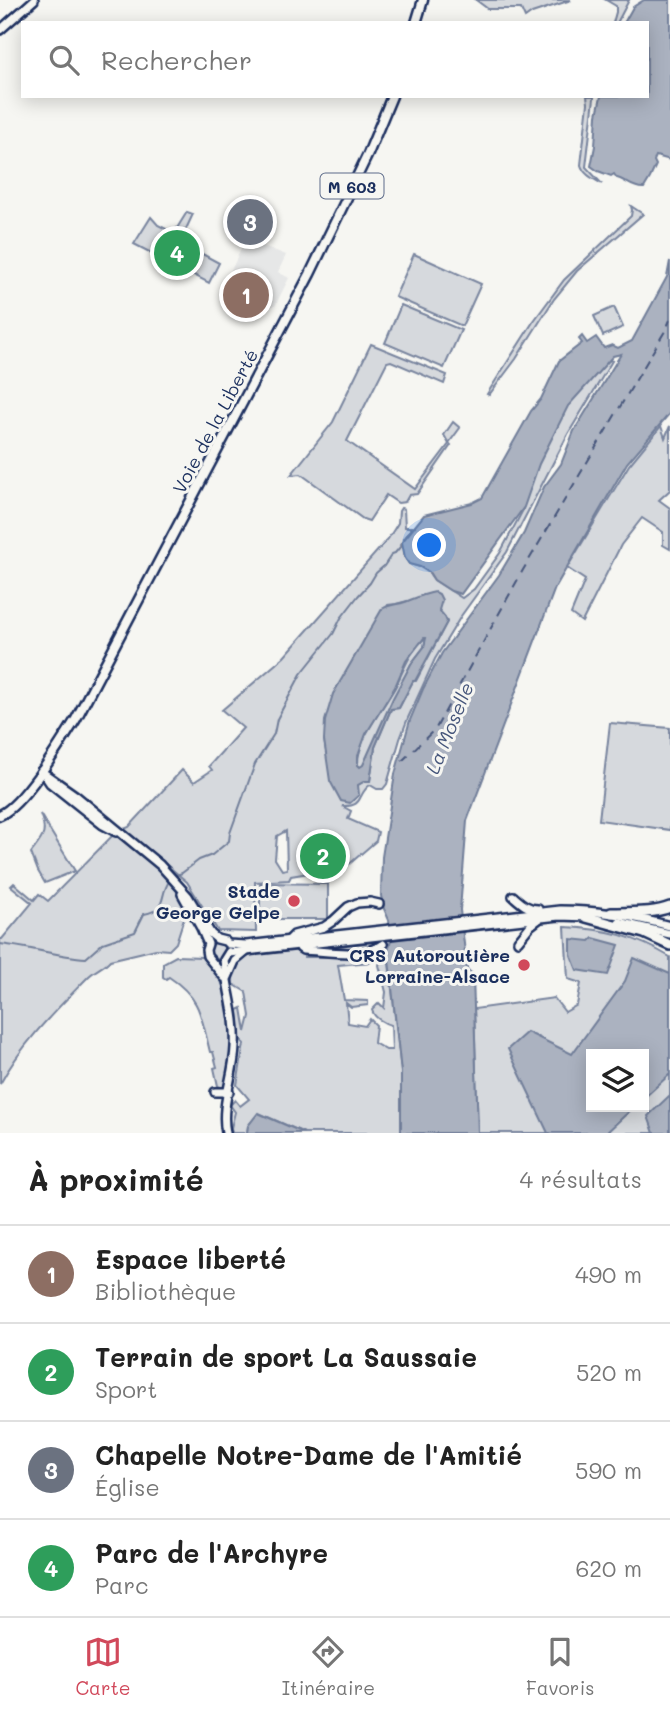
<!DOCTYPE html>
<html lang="fr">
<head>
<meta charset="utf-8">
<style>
  :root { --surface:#fff; --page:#f2f2f2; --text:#222; --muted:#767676; --line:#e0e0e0; --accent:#d1495b }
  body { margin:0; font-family:Mali,sans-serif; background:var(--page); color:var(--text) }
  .controls { position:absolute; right:21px; bottom:21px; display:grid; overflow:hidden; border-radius:0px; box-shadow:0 4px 18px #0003 }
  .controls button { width:63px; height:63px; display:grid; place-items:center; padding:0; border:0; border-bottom:2px solid var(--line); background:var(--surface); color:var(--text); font:35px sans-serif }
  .you { position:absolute; left:430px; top:546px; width:24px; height:24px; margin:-18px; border:5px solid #fff; border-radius:50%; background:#1a73e8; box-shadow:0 0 0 10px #1a73e833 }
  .badge { display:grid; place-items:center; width:46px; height:46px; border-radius:50%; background:var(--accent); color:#fff; font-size:23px; font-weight:700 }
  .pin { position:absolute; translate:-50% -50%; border:4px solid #fff; box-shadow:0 2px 7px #0006 }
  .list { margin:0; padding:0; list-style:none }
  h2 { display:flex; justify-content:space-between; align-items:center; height:91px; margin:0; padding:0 28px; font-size:30px }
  h2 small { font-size:23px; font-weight:400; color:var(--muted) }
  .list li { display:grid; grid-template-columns:46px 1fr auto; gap:21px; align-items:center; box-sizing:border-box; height:98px; padding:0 28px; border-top:2px solid var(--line) }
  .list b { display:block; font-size:26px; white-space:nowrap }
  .list p { margin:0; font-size:23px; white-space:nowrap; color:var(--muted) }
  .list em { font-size:23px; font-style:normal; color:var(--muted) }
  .icon { flex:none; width:38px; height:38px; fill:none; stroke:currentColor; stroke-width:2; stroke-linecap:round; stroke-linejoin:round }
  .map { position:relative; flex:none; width:670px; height:1133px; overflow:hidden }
  .search { position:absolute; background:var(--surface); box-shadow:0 4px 18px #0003; left:21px; right:21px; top:21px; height:77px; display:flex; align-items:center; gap:18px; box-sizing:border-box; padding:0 24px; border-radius:0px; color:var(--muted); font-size:26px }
  .sheet { height:483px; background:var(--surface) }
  nav { display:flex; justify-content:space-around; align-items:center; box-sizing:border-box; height:98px; border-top:2px solid var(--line); background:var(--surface); font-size:19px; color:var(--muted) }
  nav a { display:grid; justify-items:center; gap:4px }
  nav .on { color:var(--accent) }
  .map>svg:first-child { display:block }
  .built { fill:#e6e7e7 }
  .green { fill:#d6d9dd; stroke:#78849e; stroke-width:2; fill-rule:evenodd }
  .water { fill:#abb2c0; stroke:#717e99; stroke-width:2; fill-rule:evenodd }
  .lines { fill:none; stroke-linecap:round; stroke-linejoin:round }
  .stream { stroke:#717e99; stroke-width:2 }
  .ferry { stroke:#46567b; stroke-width:2; stroke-dasharray:9 7; stroke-linecap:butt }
  .secondary-casing { stroke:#1b2f5e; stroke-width:12 }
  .primary-casing { stroke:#1b2f5e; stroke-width:13 }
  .highway-casing { stroke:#1b2f5e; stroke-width:14 }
  .secondary { stroke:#f6f6f2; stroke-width:7 }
  .primary { stroke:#f6f6f2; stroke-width:8 }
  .highway { stroke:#f6f6f2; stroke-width:9 }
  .poi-dot { fill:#d1495b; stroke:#f6f6f2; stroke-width:2.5 }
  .labels { text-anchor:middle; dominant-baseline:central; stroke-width:6; stroke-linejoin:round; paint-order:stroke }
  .shield { fill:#f6f6f2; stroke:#5d6b8a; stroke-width:2 }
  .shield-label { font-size:16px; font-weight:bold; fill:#1b2f5e }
  .street-label { font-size:18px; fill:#1b2f5e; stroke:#f6f6f2 }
  .poi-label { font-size:18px; font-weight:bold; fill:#1b2f5e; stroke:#f6f6f2; text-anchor:end }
  .water-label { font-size:19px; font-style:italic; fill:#46567b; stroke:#f6f6f2 }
</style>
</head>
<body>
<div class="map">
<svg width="670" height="1133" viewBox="0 0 670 1133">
  <rect width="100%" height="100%" fill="#f6f6f2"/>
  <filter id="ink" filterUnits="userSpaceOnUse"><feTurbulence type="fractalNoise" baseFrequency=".0143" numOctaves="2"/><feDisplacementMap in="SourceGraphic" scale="14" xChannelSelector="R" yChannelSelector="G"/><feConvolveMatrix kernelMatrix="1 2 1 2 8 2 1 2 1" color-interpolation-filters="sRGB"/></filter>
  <g filter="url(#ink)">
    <path class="built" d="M 246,239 L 286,255 L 278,272 L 289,278 L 275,306 L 242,306 L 235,299 L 226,281 Z"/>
    <g class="green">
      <path d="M 476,0 L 571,0 L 532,13 L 525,18 L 521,9 L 488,9 Z"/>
      <path d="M 606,0 L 629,0 L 617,23 L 613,23 L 616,12 L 616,6 Z"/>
      <path d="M 587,96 L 594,96 L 594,98 L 586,167 L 602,184 C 594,179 584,175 581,165 L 588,103 Z"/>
      <path d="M 631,206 L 643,214 L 577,271 L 554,299 L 516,359 L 489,395 L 487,394 L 533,322 L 564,280 L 631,216 L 632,210 Z"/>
      <path d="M 187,212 L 193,214 L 180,242 L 219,263 L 209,283 L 134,244 L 151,217 L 158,225 L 174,233 Z"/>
      <path d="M 414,254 L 481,284 L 462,326 L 395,297 Z"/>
      <path d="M 401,305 L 461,330 L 444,368 L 385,343 Z"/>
      <path d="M 614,307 L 623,327 L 603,336 L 594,316 Z"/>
      <path d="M 371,344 L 447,375 L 444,384 L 391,361 L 387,362 L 347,441 L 415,489 L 449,444 L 444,435 L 453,422 L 460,428 L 449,443 L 451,445 L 417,494 L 409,495 L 405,502 L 398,503 L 386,495 L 369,521 L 363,519 L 305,477 L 301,474 L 291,475 L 333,422 Z"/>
      <path d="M 608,360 L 612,361 L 568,434 L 507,552 L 461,616 L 435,659 L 408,718 L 400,739 L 387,784 L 383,789 L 377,789 L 370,785 C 356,795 365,807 342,806 L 351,811 L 348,819 L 378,832 L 376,841 L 339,873 L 321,871 L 291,876 L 289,880 L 255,882 L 256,932 L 218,931 L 187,882 L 124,829 L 129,827 L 182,770 L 194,782 L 212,770 L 209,766 L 243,728 L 222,710 L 284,657 L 388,539 L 398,523 L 399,511 L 401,508 L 404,509 L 405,527 L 412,527 L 400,545 L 404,549 L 405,558 L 409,564 L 420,567 L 429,573 L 434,580 L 462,598 L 474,589 L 500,553 L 523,510 L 529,470 L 554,411 ZM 407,601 C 422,605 441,606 447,622 L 416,681 L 413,681 L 399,708 L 391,709 L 375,747 L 370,781 L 365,781 L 358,785 L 327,757 L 324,740 L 388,605 L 396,604 ZM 286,831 L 287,869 L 282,870 L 275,859 L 277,836 Z"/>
      <path d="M 661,426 L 665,438 L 670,426 L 670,490 L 659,500 L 670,508 L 670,549 L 663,545 L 663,532 L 642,518 L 621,545 L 582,622 L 571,614 L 585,580 L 567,568 L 629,465 Z"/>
      <path d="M 426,637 L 424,647 L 411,664 L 363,766 L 360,767 L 358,765 C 357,738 382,711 395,687 C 405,668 409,652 426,637 Z"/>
      <path d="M 610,723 L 670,728 L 670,830 L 599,820 Z"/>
      <path d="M 40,814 L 75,871 L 45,883 L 38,871 L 31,853 C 43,837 48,834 40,814 Z"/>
      <path d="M 114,834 L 157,868 L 177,891 L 183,904 L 185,911 L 184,918 L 176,943 L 169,950 L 156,949 L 110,960 C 104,967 95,970 88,977 C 56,1010 22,1043 0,1084 L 0,939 L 2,939 L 32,903 L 11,886 L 14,883 L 34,900 L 39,894 L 48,901 Z"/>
      <path d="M 260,883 L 328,884 L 328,919 L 260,919 Z"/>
      <path d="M 565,927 C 606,929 635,936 670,957 L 670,1133 L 478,1133 L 474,1009 L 554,998 L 565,1012 L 577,1005 L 581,983 L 568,979 ZM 591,1054 L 644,1054 L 644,1107 L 591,1107 Z"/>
      <path d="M 376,940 L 379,944 L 371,962 L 338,965 L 344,1000 L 368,1001 L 368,1005 L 351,1007 L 346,1003 L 348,1023 L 365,1026 L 370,1019 L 376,1025 L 374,1043 L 386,1050 L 392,1050 L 391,1025 C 384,1023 374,1018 372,1010 L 379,1003 L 384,1008 L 386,992 L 379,965 L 383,953 L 388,953 L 401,1072 L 401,1133 L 304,1133 L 259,1113 L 248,1126 L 247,1133 L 232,1133 L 231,1128 L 235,1112 L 230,1105 L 235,1100 L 240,1106 L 249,1099 L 237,1085 L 244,1044 L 240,1038 L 238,1010 L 242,1008 L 246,1032 L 250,1016 L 246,992 L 233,984 C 233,976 233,969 238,962 C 247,952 290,949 303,951 L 304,957 L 329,957 L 332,945 Z"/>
      <path d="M 216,942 L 222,943 L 226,949 L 224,958 L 218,960 L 209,952 L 211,946 Z"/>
      <path d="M 176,956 L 202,957 C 207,964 215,968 219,977 C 232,1000 239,1067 223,1088 L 218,1086 L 214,1068 L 217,1067 L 213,1052 L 210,1052 C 201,1016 201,998 169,977 L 166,979 L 163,977 L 163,963 Z"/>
    </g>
    <g class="water">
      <path d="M 644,0 L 670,0 L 670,160 L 656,156 L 654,161 L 656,165 L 650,178 L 644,188 C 633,189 624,179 617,178 L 614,174 L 611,176 L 598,171 L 591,166 L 595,146 L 597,115 L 601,96 L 647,96 L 647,23 L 624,23 L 633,7 Z"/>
      <path d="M 670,261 L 670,413 L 627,463 L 555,588 L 467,821 L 460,910 L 467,969 L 473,975 L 478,1133 L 401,1133 L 401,1072 L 388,950 L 391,940 L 389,920 L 384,909 L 381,896 L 382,857 L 395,774 L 410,720 L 423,689 L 442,653 L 499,575 L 524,533 L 544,487 L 561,464 L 574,431 L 621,354 L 613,356 L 568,406 L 539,464 L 524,507 L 461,594 L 451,591 L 434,580 L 429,572 L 420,567 L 409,564 L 405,558 L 402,542 L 424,515 L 472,503 L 482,498 L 531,411 L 541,399 L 559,361 L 582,343 L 579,339 L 582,336 L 587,343 L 596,337 L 604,348 L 612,345 L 618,348 L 632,341 L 667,277 Z"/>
      <path d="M 435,592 L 439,594 L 442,600 L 439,610 L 445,617 L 447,622 L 415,681 L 413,681 L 399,708 L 391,709 L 375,747 L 370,781 L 365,781 L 358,785 L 359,795 L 350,803 L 341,801 L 330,781 L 324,740 L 325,721 L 333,694 L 382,609 C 389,604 396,605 405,602 C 415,598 424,594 435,592 ZM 424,638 L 426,638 L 424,647 L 411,664 L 393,698 L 363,765 L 360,767 L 358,765 L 358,756 L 366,734 L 395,687 L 406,661 Z"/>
      <path d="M 593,938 L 619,945 L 608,975 L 577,970 L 571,955 L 571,939 L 590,941 Z"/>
      <path d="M 634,958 L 670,974 L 670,1074 L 644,1098 L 644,1054 L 591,1054 L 591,1107 L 634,1107 L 606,1133 L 548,1133 L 508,1049 L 527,1032 L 572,1054 L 625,981 Z"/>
      <path d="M 670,1095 L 670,1133 L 654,1133 L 648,1116 Z"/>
      <path d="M 258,1113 L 304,1133 L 247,1133 L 248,1126 Z"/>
    </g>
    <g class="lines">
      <g class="stream">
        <path d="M 174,876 L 182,873 L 199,860 L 212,855 L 229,841 L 230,833 L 255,764 L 274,734 L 277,719 L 301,674 L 333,634 L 341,618 L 358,596 L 370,583 L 376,573 L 384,566 L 392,554 L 395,553 L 401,546"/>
        <path d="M 0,944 C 29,947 57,956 86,958 L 103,943 L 135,932 L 144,914 C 169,909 158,896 170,880"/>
      </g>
      <path class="ferry" d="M 402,761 L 436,728 L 523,570 L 665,331 L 670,320"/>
      <defs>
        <g id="secondary">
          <path d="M 0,30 L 34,0"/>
          <path d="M 41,771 L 75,795 L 160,865 L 188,896 L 211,934 L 217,939 L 225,941 L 228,944 L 246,945 L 560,910 C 598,910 633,916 670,926"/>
          <path d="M 46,777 L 50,783 L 103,825 L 116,832"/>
          <path d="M 182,894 L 201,928 L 208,944 L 206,950 L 207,956 L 224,977"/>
          <path d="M 513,896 C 521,903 527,909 538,909"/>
          <path d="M 619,922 L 670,934"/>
          <path d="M 290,939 L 294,935 L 324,927 L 333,921 L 348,907 L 357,903 L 370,902 L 379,904"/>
          <path d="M 518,941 L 530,926 L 539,919"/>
          <path d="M 299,945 L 300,948 L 303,950 C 327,951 363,959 383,944"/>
          <path d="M 229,953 L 559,916 L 590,917"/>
          <path d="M 228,977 L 235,961 L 247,951"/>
          <path d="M 215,1092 L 229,1092"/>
          <path d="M 226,1133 C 220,1105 234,1076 235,1047 C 237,1017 227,990 224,960 L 229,952"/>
        </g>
        <g id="primary">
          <path d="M 416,23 L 423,0"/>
          <path d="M 0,815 C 24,804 61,743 76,719 L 310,274 L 368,154 L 392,96"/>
        </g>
        <g id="highway">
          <path d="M 611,913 C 631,912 652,914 670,907"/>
          <path d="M 586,917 L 644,933 L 670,945"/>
        </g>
      </defs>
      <use href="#secondary" class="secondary-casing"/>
      <use href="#primary" class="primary-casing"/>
      <use href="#highway" class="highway-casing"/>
      <use href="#secondary" class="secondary"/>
      <use href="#primary" class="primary"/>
      <use href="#highway" class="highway"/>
    </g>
  </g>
  <g class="poi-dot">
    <circle cx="294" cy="901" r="7"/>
    <circle cx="524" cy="965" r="7"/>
  </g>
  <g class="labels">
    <rect class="shield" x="320.5" y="173.5" width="63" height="25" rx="5"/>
    <g class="shield-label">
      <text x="352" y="186">M 603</text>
    </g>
    <g class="street-label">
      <text transform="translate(215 421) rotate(-62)">Voie de la Liberté</text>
    </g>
    <g class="poi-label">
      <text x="280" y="891">Stade<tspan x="280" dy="21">George Gelpe</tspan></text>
      <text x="510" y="955">CRS Autoroutière<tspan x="510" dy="21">Lorraine-Alsace</tspan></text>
    </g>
    <g class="water-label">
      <text transform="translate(449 728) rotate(-68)">La Moselle</text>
    </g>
  </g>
</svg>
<div class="controls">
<button><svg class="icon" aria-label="layers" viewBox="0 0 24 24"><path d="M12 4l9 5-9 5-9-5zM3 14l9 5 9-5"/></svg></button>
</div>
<div class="you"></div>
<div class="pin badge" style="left:246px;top:295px;background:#8d6e63">1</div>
<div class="pin badge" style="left:323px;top:856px;background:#2e9e5b">2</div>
<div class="pin badge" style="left:250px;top:222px;background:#6b7280">3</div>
<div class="pin badge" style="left:177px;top:253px;background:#2e9e5b">4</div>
<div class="search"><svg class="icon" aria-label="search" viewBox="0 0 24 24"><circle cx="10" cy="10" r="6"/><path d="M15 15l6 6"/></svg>Rechercher</div>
</div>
<section class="sheet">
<h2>À proximité<small>4 résultats</small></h2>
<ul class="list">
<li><span class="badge" style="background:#8d6e63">1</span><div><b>Espace liberté</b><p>Bibliothèque</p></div><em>490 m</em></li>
<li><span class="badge" style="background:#2e9e5b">2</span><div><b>Terrain de sport La Saussaie</b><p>Sport</p></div><em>520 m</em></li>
<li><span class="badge" style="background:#6b7280">3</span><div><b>Chapelle Notre-Dame de l'Amitié</b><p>Église</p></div><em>590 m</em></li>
<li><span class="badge" style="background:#2e9e5b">4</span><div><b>Parc de l'Archyre</b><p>Parc</p></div><em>620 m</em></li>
</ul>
</section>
<nav>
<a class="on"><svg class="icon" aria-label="map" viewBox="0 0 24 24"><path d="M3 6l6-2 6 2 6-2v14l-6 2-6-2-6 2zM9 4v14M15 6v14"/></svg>Carte</a>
<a><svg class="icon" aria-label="directions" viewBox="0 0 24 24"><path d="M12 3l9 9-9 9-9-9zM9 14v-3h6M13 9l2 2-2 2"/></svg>Itinéraire</a>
<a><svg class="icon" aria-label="saved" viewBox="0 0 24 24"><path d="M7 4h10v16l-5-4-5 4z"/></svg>Favoris</a>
</nav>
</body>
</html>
